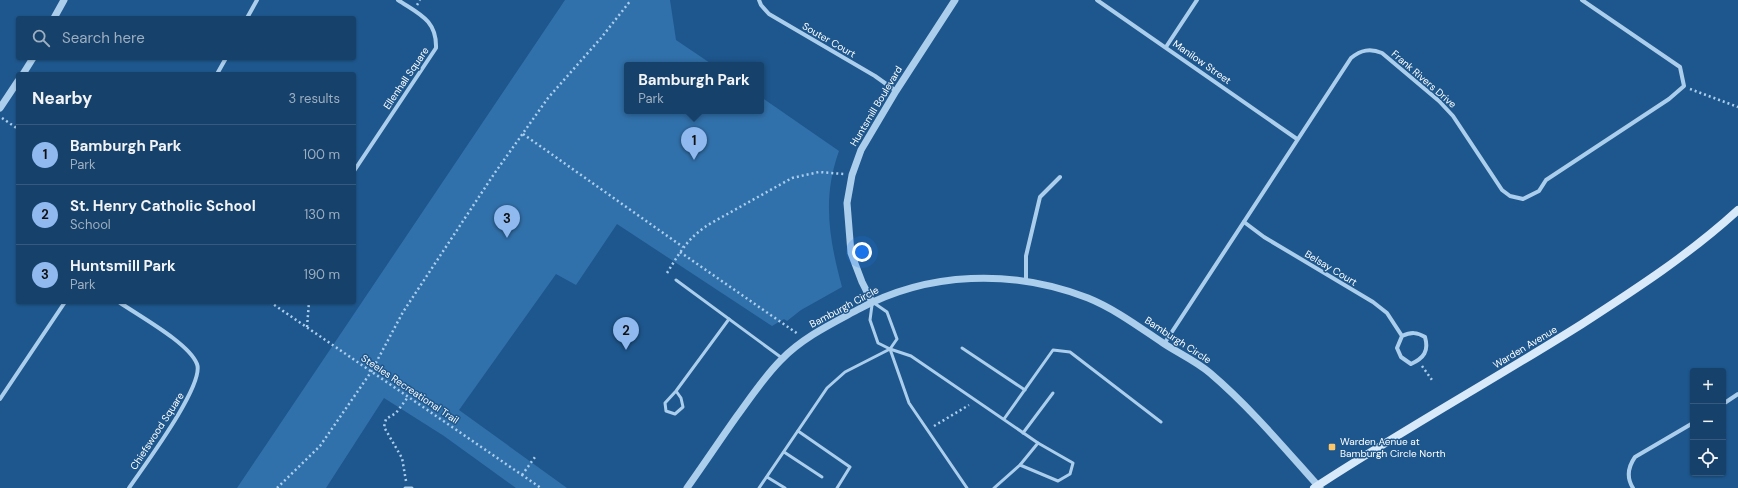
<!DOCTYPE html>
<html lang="en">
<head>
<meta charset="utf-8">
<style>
  :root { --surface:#16416a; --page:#234c72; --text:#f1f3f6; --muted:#9eafc1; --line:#355a7e; --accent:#90b9f0 }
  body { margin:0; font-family:"DM Sans",sans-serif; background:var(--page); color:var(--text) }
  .controls { position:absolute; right:12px; bottom:12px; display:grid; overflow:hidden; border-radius:4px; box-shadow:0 1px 3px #0004 }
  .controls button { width:36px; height:36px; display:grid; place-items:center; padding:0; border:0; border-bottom:1px solid var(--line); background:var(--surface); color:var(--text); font:20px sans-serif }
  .you { position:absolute; left:862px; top:252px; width:14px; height:14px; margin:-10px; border:3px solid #fff; border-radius:50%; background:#1a73e8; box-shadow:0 0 0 6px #1a73e833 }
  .badge { display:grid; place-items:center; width:26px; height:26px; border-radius:50%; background:var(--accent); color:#111; font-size:13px; font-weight:700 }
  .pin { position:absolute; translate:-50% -33px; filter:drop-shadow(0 1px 2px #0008) }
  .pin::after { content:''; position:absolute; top:21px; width:14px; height:12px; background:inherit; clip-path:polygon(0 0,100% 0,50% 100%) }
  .popup { position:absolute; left:624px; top:62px; width:140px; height:52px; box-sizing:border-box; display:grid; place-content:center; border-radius:4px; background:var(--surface); filter:drop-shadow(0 1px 3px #0005); font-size:13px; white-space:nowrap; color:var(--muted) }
  .popup b { font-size:15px; color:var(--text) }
  .popup::after { content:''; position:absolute; left:50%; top:100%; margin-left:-8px; border:8px solid transparent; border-top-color:var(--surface) }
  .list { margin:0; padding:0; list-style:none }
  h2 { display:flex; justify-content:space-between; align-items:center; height:52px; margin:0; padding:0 16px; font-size:17px }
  h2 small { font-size:13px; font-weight:400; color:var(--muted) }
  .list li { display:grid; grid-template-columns:26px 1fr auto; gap:12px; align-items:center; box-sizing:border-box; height:60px; padding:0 16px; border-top:1px solid var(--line) }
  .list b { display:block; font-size:15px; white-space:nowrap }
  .list p { margin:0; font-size:13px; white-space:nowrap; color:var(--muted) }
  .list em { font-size:13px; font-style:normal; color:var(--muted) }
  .icon { flex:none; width:22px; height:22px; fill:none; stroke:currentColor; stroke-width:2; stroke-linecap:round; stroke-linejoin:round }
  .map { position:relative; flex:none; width:1738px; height:488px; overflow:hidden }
  .search { position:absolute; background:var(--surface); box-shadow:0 1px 3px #0004; left:16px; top:16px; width:340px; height:44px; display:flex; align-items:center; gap:10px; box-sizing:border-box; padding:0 14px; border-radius:4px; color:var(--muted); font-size:15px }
  .panel { position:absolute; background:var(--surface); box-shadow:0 1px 3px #0004; left:16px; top:72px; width:340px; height:232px; border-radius:4px }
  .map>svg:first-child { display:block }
  .green { fill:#3171ab }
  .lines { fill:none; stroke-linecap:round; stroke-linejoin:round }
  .path { stroke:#abceed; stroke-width:2.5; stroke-dasharray:2 3; stroke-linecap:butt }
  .service { stroke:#abceed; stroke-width:3 }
  .minor { stroke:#abceed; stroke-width:4 }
  .tertiary { stroke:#abceed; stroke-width:7 }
  .secondary { stroke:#d8e9f9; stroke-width:8 }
  .poi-dot { fill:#fcc66a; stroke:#1e578d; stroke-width:1.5 }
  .labels { text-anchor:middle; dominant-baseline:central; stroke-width:3; stroke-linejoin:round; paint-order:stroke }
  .street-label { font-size:10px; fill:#fff; stroke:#1e578d }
  .poi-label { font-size:10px; fill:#fff; stroke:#1e578d; text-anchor:start }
</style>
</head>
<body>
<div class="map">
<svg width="1738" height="488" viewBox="0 0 1738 488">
  <rect width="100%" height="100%" fill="#1e578d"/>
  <path class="green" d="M 565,0 L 670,0 L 676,40 L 713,65 L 627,65 L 627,111 L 761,111 L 761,97 L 839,151 C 822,198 829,239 842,287 L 801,310 L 787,321 L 784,319 L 772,326 L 617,224 L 576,285 L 556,274 L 459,410 L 567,488 L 516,488 L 444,436 L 384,398 L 326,488 L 237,488 Z"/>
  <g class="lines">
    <g class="path">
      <path d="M 417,5 L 420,0"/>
      <path d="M 1690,89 L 1738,107"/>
      <path d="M 2,118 L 18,129"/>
      <path d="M 523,134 L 683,247"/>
      <path d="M 680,252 L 798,334"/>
      <path d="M 667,273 C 682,249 689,236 713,222 L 792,178 L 819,172 L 844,174"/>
      <path d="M 270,302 L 541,488"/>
      <path d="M 307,327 L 309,302"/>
      <path d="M 1422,366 L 1432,380"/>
      <path d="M 934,426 L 969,405"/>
      <path d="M 522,475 L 535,457"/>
      <path d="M 406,481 L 402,458 L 384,427 L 386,419 L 396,413 L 408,397"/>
      <path d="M 277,488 L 320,446 L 371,372 L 403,312 L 494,174 L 548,98 L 601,38 L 631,0"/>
    </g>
    <g class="service">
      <path d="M 676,280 L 782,358"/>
      <path d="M 872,305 L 870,320 L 878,343 L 890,349 L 911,356 L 1038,443 L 1073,463 L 1070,474 L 1058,481 L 1020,465"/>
      <path d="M 962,348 L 1025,390"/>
      <path d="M 890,349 L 909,403 L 967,488"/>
      <path d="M 676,391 L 681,398 L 683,407 L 675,414 L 666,411 L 665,403 L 676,391 L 729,319"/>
      <path d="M 1004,419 L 1053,350 L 1070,352 L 1161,422"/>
      <path d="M 798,431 L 850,467 L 837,488"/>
      <path d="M 1023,433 L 1053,393"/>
      <path d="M 784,452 L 822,477"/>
      <path d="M 767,477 L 785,488"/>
      <path d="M 405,488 L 412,488"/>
      <path d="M 759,488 L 827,388 L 845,372 L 890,349 L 897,339 L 887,312 L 874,303"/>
      <path d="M 994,488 L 1020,465 L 1038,443"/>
    </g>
    <g class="minor">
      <path d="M 759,0 L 761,5 L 769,14 L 875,76 L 896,91"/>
      <path d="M 1097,0 L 1297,139"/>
      <path d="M 247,18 L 257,0"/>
      <path d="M 1166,47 L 1197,0"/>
      <path d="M 217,74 L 226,58"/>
      <path d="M 354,171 L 436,48 C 437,20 419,14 398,0"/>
      <path d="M 1244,222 L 1264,237 L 1373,302 L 1387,313 L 1402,336 L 1397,348 L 1401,357 L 1411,364 C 1424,358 1429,351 1425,337 C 1417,332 1411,332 1402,336"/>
      <path d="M 1026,282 L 1026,256 L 1040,197 L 1060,177"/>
      <path d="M 119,302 C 139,316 189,343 197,364 C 205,385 143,467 129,488"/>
      <path d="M 1164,344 L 1351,58 C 1361,50 1370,48 1382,53 L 1439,101 L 1453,116 L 1502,190 L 1510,196 L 1523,199 L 1539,191 L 1546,180 L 1669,99 L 1684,86 L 1680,67 L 1582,0"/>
      <path d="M 0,399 L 65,302"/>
      <path d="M 1723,404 L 1738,394"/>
      <path d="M 1633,488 C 1626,477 1628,467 1635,457 L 1693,423"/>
    </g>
    <g class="tertiary">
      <path d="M 54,18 L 64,0"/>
      <path d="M 23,74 L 33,58"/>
      <path d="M 0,108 L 18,81"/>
      <path d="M 872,302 L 862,282 L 851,253 L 847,203 L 852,175 L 861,150 L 896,91 L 955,0"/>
      <path d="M 687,488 C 704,464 720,440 737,416 C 751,397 764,377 781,360 C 802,338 831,324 857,310 C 928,271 1013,269 1088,298 C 1115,309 1139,327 1163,343 C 1178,353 1196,361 1210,373 C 1250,407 1285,449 1320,488"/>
    </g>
    <path class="secondary" d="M 1314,488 C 1401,431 1493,380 1582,324 C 1636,289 1690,254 1738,210"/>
  </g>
  <rect class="poi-dot" x="1328" y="443" width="8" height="8" rx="2"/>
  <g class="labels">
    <g class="street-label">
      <text transform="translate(829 40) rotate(30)">Souter Court</text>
      <text transform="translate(1202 62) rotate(35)">Manilow Street</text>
      <text transform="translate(406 78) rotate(-56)">Ellenhall Square</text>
      <text transform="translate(1424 79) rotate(41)">Frank Rivers Drive</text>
      <text transform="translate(876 106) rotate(-59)">Huntsmill Boulevard</text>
      <text transform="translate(1331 268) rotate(31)">Belsay Court</text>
      <text transform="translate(844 307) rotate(-28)">Bamburgh Circle</text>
      <text transform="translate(1178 340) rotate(33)">Bamburgh Circle</text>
      <text transform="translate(1525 347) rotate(-31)">Warden Avenue</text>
      <text transform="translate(410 389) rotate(34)">Steeles Recreational Trail</text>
      <text transform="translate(157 431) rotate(-57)">Chiefswood Square</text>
    </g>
    <g class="poi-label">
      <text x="1340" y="441">Warden Aenue at<tspan x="1340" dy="12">Bamburgh Circle North</tspan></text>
    </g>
  </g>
</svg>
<div class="controls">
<button>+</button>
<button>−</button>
<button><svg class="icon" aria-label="locate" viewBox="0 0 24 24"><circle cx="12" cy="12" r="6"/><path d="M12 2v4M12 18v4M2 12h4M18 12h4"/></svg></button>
</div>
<div class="you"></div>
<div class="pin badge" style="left:694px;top:160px">1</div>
<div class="popup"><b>Bamburgh Park</b>Park</div>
<div class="pin badge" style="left:626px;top:350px">2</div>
<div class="pin badge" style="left:507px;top:238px">3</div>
<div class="search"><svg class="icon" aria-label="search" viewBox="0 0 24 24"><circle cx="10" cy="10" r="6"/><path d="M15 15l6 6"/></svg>Search here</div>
<section class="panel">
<h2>Nearby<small>3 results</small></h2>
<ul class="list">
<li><span class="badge">1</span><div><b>Bamburgh Park</b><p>Park</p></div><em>100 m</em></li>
<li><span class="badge">2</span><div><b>St. Henry Catholic School</b><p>School</p></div><em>130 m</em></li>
<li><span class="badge">3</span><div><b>Huntsmill Park</b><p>Park</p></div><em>190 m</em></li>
</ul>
</section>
</div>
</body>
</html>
